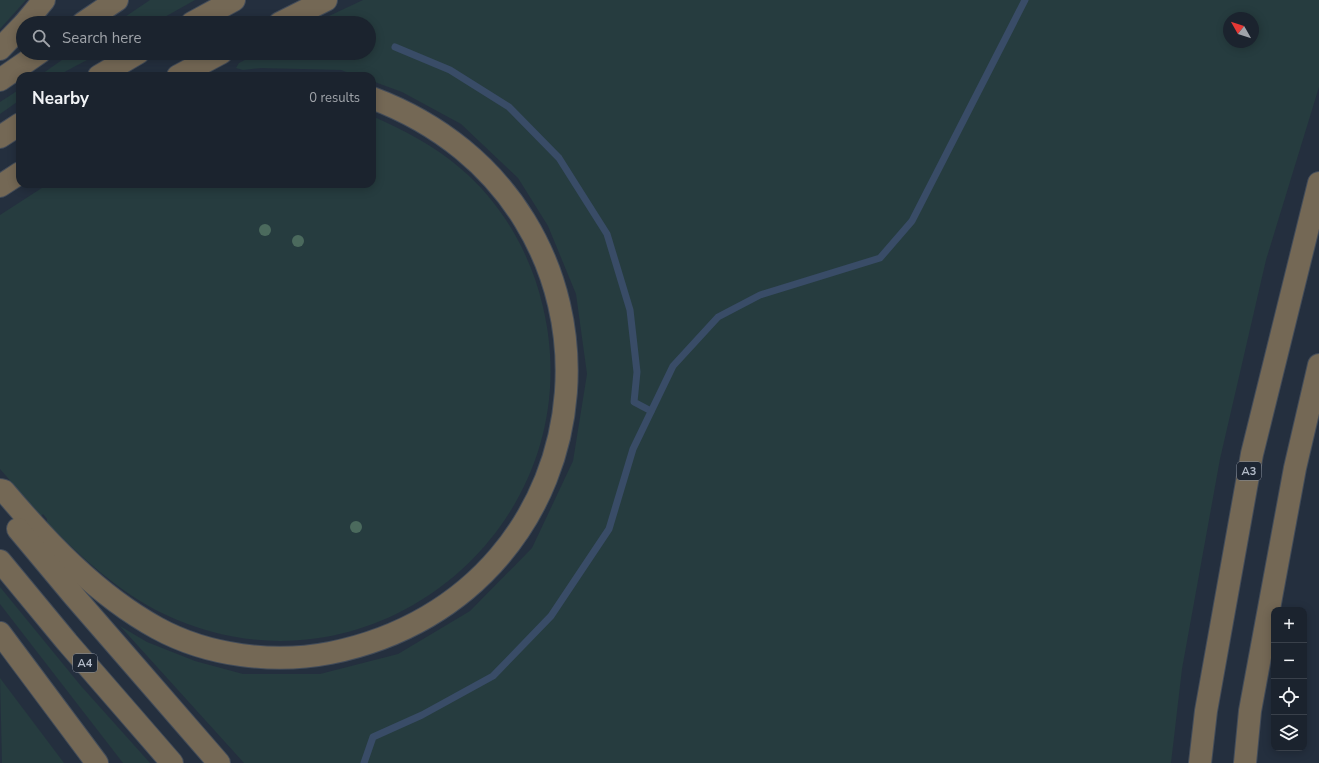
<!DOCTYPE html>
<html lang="en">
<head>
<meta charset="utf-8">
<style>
  :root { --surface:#1b232e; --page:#242b36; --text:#f1f3f6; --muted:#a0a4aa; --line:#39404a }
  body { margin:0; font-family:"Nunito Sans",sans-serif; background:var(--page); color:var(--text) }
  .controls { position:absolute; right:12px; bottom:12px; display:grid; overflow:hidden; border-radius:8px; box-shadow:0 2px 10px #0003 }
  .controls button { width:36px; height:36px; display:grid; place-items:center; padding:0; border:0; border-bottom:1px solid var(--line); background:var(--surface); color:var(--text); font:20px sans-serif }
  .compass { position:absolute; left:1223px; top:12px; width:36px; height:36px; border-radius:50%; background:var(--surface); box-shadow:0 2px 10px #0003; rotate:309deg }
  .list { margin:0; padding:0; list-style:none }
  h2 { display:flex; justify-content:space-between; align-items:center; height:52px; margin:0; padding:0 16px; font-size:17px }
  h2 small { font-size:13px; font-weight:400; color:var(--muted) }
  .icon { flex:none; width:22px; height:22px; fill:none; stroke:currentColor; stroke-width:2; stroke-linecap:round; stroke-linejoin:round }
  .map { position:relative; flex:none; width:1319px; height:763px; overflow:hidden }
  .search { position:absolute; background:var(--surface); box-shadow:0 2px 10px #0003; left:16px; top:16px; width:360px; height:44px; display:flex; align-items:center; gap:10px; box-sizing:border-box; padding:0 14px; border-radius:22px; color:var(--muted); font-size:15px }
  .panel { position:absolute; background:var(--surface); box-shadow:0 2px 10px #0003; left:16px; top:72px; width:360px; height:116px; border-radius:12px }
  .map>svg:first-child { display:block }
  .green { fill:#263c3f; fill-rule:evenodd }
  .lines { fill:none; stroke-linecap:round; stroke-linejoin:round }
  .stream { stroke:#394c67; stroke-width:7 }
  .highway-casing { stroke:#434c59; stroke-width:24 }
  .highway { stroke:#746855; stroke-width:22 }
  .tree { fill:#4b6a5d }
  .labels { text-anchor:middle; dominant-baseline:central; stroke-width:3; stroke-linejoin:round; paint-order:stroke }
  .shield { fill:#1d2633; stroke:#878f9c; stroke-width:1 }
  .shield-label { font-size:11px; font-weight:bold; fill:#b4bcc9 }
</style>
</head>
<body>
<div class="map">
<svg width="1319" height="763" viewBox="0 0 1319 763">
  <rect width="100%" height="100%" fill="#242f3e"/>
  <g class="green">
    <path d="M 0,0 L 26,0 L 0,29 Z"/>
    <path d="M 150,0 L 195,0 L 154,23 L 116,23 Z"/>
    <path d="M 363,0 L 1319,0 L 1319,87 L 1266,260 L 1220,459 L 1182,669 L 1171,763 L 244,763 L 120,626 L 147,642 L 195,661 L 243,674 L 320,674 L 398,654 L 470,611 L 532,548 L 573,461 L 587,374 L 576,294 L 548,226 L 518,178 L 461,124 L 402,92 L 372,81 L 372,76 L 357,76 L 341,70 L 261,68 L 243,70 L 236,68 L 239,63 L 258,53 L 369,53 L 369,23 L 314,23 ZM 1229,18 L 1253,18 L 1253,42 L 1229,42 Z"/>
    <path d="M 72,53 L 100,53 L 57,76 L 39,76 Z"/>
    <path d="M 20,89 L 20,100 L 0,114 L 0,102 Z"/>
    <path d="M 372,116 C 403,130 434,145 460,168 C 502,203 531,254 543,307 C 595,527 369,712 164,614 C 120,593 81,557 47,523 L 47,519 L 43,514 L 41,516 L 0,469 L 0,215 L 48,184 L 372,184 Z"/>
    <path d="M 0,587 L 81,686 L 150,763 L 123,763 L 0,604 Z"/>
    <path d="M 0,678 L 64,763 L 2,763 Z"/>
  </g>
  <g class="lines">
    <g class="stream">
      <path d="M 395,47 L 450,70 L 509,107 L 559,158 L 607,234 L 630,310 L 637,372 L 634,402 L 651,411"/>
      <path d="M 364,763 L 373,737 L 422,715 L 493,676 L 551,616 L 609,529 L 633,449 L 673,366 L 718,317 L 760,295 L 880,258 L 912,221 L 1025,0"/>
    </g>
    <defs>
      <g id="highway">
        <path d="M 25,23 L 44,0"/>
        <path d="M 83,23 L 117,0"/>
        <path d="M 192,23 L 234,0"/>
        <path d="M 280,23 L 326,0"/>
        <path d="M 0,49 L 23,25"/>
        <path d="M 99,76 L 138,53"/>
        <path d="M 178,76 L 221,53"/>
        <path d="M 0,80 L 39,53"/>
        <path d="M 0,137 L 20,124"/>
        <path d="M 0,186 L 20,173"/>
        <path d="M 0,490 L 4,491 C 48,543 97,595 157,628 C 208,656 274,664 330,653 C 623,594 652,203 372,98"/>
        <path d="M 18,529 L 74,596 L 219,763"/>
        <path d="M 0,561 L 67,642 L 172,763"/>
        <path d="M 0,633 L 97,763"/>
        <path d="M 1200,763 L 1206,711 L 1252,454 L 1319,183"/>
        <path d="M 1245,763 L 1250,711 L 1295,468 L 1319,365"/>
      </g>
    </defs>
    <use href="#highway" class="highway-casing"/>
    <use href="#highway" class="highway"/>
  </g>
  <g class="tree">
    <circle cx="265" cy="230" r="6"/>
    <circle cx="298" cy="241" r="6"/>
    <circle cx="356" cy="527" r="6"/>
  </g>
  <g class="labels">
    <g class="shield">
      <rect x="1237" y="462" width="24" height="18" rx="3"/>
      <rect x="73" y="654" width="24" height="18" rx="3"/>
    </g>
    <g class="shield-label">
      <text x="1249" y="471">A3</text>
      <text x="85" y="663">A4</text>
    </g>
  </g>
</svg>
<div class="controls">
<button>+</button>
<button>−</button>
<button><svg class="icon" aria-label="locate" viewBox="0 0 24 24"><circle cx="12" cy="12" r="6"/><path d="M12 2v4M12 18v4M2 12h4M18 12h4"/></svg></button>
<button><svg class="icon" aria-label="layers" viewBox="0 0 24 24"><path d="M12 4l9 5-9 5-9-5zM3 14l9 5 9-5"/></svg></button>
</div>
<svg class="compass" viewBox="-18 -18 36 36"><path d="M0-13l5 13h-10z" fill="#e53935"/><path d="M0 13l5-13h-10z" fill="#a0a4aa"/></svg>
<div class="search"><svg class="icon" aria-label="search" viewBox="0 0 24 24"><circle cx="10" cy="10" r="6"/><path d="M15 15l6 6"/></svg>Search here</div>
<section class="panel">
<h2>Nearby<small>0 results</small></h2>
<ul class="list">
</ul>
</section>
</div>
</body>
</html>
